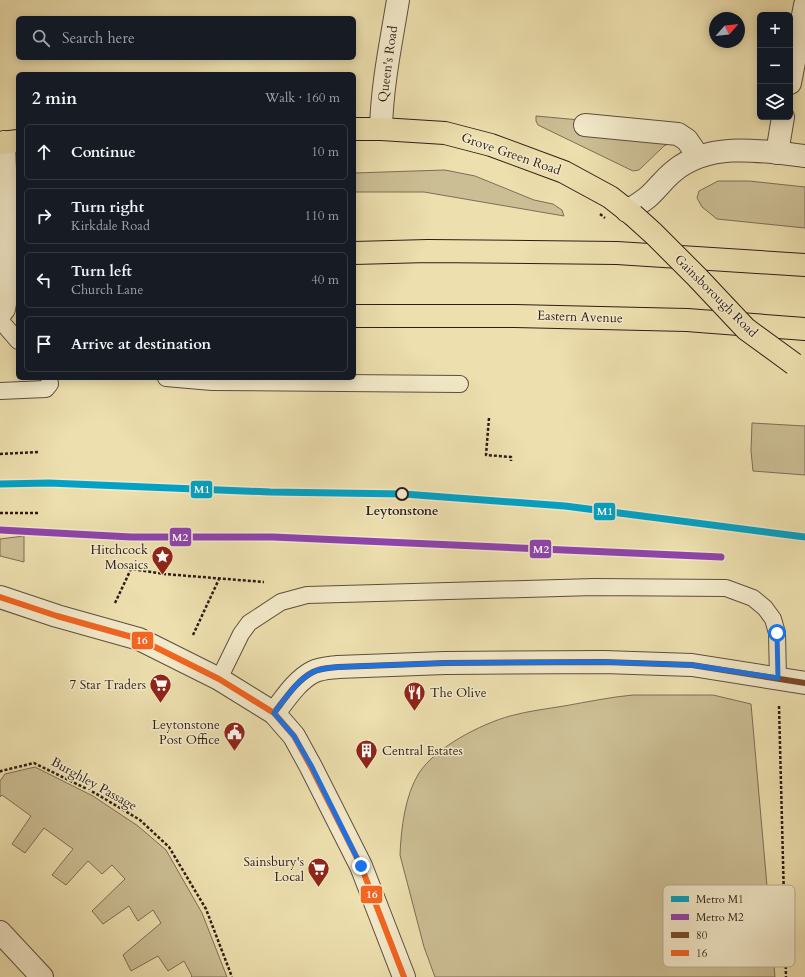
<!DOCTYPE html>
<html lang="en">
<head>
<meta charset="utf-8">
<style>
  :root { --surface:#171b24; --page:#242831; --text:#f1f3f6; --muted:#9ea1a6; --line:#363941 }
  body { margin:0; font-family:Cardo,serif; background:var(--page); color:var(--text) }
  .controls { position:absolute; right:12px; top:12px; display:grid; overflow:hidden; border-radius:6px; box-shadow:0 2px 10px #0003 }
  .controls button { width:36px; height:36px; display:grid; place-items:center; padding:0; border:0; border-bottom:1px solid var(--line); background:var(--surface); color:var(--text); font:20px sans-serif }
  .compass { position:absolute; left:709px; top:12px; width:36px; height:36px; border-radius:50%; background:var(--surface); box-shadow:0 2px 10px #0003; rotate:63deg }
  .stop { position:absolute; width:12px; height:12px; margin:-9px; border:3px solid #1a73e8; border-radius:50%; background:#fff }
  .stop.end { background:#1a73e8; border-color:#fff; box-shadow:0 1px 4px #0008 }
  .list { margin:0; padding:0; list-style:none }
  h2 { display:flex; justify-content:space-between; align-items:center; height:52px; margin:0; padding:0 16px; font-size:17px }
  h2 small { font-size:13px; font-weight:400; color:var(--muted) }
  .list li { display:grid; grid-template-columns:26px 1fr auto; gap:12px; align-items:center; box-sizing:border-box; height:56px; margin:0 8px 8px; padding:0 8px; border:1px solid var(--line); border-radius:6px }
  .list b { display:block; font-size:15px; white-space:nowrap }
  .list p { margin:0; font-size:13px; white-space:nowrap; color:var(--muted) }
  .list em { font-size:13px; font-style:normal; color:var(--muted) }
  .icon { flex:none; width:22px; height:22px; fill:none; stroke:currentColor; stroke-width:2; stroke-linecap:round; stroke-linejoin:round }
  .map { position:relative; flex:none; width:805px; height:977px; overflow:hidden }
  .search { position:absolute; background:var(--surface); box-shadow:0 2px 10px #0003; left:16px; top:16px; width:340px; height:44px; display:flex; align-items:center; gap:10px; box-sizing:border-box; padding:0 14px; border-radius:6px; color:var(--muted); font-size:15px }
  .panel { position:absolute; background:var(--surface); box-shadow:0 2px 10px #0003; left:16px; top:72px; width:340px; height:308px; border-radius:6px }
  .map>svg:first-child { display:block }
  .green { fill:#ccbe94; stroke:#7c6e56 }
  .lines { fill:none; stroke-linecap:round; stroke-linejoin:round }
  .service-casing { stroke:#5d4e3d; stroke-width:18 }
  .minor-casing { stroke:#5d4e3d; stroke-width:24 }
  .primary-casing { stroke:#2d1d17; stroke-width:24 }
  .trunk-casing { stroke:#2d1d17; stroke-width:24 }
  .path { stroke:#2d1d17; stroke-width:2.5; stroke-dasharray:3 2; stroke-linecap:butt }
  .service { stroke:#f3eaca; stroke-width:16 }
  .minor { stroke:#f3eaca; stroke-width:22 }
  .primary { stroke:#eddfae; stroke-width:22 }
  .trunk { stroke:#eddfae; stroke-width:22 }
  .primary-bridge-casing { stroke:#2d1d17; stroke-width:24; stroke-linecap:butt }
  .path-bridge { stroke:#2d1d17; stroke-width:2.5; stroke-dasharray:3 2; stroke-linecap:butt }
  .primary-bridge { stroke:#eddfae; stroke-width:22 }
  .bus-1-casing { stroke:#f3eaca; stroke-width:9 }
  .bus-2-casing { stroke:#f3eaca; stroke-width:9 }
  .bus-1 { stroke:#7a4b2a; stroke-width:6 }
  .bus-2 { stroke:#f26522; stroke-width:6 }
  .metro-1-casing { stroke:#f3eaca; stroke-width:10 }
  .metro-2-casing { stroke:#f3eaca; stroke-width:10 }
  .metro-1 { stroke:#02a2c5; stroke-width:7 }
  .metro-2 { stroke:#8e44ad; stroke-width:7 }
  .route { stroke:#1a73e8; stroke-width:5 }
  .stop-dot { fill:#f3eaca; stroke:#2d1d17; stroke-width:2 }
  .labels { text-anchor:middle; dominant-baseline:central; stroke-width:3; stroke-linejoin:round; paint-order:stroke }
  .street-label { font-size:13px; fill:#2d1d17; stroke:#f3eaca }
  .stop-label { font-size:13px; font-weight:bold; fill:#2d1d17; stroke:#f3eaca }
  .poi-label { font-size:13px; fill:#2d1d17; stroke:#f3eaca; text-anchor:end }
  .key { fill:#f3eaca; stroke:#b8ac94; stroke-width:1 }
  .key-label { font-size:11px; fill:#2d1d17 }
  .line-badge { stroke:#f3eaca; stroke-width:1.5 }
  .badge-label { font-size:11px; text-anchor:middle; font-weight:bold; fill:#fff }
</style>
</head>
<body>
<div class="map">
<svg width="805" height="977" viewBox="0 0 805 977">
  <rect width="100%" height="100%" fill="#eddfae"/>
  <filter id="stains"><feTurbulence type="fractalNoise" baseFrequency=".005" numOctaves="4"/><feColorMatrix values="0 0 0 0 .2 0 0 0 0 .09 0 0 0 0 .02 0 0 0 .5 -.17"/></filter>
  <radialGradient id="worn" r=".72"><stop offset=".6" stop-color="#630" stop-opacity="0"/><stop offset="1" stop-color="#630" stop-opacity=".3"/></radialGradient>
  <g class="green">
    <path d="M 536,116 L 580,120 L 579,135 L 674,141 L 664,146 L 639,170 L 633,171 L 538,125 L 536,121 Z"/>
    <path d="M 445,170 L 475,176 L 534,200 L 553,204 L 562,210 L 564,216 L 424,192 L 354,192 L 354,173 Z"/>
    <path d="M 718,181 L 749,181 L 805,187 L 805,228 L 717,219 L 702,207 L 697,198 L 699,191 Z"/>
    <path d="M 752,423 L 805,426 L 805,475 L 753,471 L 751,451 Z"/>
    <path d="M 24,536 L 24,562 L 0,556 L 0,539 Z"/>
    <path d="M 633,695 L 713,695 L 751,704 L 775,977 L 435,977 L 424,947 L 400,855 C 401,829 405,795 419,773 C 436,747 481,724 510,716 C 528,711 546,709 564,706 C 587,702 610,697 633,695 Z"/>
    <path d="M 35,767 L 93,796 L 138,826 L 166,850 L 202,913 L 227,977 L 191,977 L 192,976 L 184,961 L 168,971 L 158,956 L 131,971 L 123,955 L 161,923 L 153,910 L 138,921 L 129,906 L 103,924 L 92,911 L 125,879 L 112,865 L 102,874 L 88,861 L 66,885 L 52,875 L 73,849 L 44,828 L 25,853 L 12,844 L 31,816 L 2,795 L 0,797 L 0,781 L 5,774 Z"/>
  </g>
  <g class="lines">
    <defs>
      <g id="service">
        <path d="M 0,320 L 18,341"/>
        <path d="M 166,378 L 212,382 L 460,384"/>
        <path d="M 0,391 L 46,389 L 50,384 L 49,378"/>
        <path d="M 219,679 L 241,634 L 249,623 L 281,602 L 307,595 L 594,587 L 726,588 L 753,598 L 765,608 L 773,619 L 777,633 L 778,679"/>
      </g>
      <g id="minor">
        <path d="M 790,83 L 805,5"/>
        <path d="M 585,125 L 678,134 L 687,140 L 698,156"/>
        <path d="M 381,129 C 382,85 391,43 398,0"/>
        <path d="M 777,153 L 783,117"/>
        <path d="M 627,211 C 634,207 642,202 648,197 C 657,189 664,179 674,171 C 710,141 763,151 805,156"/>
        <path d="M 0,314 L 4,309 L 9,281 L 4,142"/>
        <path d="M 0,597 L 57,616 L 139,639 L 219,679 L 274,713 L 294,736 L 311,767 L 361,866 L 404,977"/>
        <path d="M 274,713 C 285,699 297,680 313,672 C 321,668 330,668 338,667 L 445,663 L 604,662 L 692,665 L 805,683"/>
        <path d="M 0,932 L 42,977"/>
      </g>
      <g id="primary">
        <path d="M 354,129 L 381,129 L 445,133 L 491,145 L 564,172 L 610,197 L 633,215"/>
        <path d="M 0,143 L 18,141"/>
      </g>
      <g id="trunk">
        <path d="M 354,253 L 428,251 L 617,253 L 805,265"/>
        <path d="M 354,316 L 515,316 L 687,320 L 805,329"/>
      </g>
    </defs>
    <use href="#service" class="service-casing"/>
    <use href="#minor" class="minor-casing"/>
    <use href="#primary" class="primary-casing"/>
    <use href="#trunk" class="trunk-casing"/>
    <g class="path">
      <path d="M 489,418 L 486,455 L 511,457 L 511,461"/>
      <path d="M 0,454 L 39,452"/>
      <path d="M 0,513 L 40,513"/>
      <path d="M 115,603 L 131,569 L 164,574 L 264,582"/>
      <path d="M 193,635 L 219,579"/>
      <path d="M 779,706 L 786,977"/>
      <path d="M 0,772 L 1,771 L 34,763 L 95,793 L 140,820 L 169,847 L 206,909 L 232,977"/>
    </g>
    <use href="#service" class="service"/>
    <use href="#minor" class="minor"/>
    <use href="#primary" class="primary"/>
    <use href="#trunk" class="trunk"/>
    <defs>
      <path id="primary-bridge" d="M 633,215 L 654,234 L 697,277 L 746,329 L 794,364"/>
    </defs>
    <use href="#primary-bridge" class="primary-bridge-casing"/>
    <path class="path-bridge" d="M 600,214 L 605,218"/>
    <use href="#primary-bridge" class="primary-bridge"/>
    <defs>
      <path id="bus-1" d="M 274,713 C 285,699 297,680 313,672 C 321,668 330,668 338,667 L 445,663 L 604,662 L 692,665 L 805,683"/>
      <path id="bus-2" d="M 0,597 L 57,616 L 139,639 L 219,679 L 274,713 L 294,736 L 311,767 L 361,866 L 404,977"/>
    </defs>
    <use href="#bus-1" class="bus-1-casing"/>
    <use href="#bus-2" class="bus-2-casing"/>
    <use href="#bus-1" class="bus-1"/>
    <use href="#bus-2" class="bus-2"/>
    <defs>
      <path id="metro-1" d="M 0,484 L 49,483 L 270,492 L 404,494 L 565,506 L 805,537"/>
      <path id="metro-2" d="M 0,530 L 131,537 L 273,537 L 721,557"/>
    </defs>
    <use href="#metro-1" class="metro-1-casing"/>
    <use href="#metro-2" class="metro-2-casing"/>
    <use href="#metro-1" class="metro-1"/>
    <use href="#metro-2" class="metro-2"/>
  </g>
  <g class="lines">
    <path class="route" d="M 361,866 L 312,767 L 294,736 L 274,713 C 285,699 297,680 313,672 C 321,668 330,668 338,667 L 445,663 L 604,662 L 692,665 L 778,678 L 777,633"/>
  </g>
  <defs>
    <symbol id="sight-pin" viewBox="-11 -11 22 30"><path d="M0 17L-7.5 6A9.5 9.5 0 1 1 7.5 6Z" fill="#8f2418" stroke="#f3eaca"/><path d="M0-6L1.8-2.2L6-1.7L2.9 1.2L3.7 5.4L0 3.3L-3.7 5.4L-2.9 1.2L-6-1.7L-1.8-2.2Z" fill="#fff"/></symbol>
    <symbol id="supermarket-pin" viewBox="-11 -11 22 30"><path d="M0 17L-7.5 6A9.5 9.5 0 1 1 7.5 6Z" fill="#8f2418" stroke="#f3eaca"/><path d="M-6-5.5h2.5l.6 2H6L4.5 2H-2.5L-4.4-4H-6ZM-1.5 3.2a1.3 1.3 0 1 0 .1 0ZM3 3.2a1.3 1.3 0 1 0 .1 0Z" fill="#fff"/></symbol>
    <symbol id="restaurant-pin" viewBox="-11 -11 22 30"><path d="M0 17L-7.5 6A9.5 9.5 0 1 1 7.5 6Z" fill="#8f2418" stroke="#f3eaca"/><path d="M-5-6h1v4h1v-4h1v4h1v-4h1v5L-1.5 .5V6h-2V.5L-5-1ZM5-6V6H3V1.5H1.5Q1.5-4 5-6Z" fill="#fff"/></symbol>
    <symbol id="civic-pin" viewBox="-11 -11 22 30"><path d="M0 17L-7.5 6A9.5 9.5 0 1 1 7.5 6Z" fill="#8f2418" stroke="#f3eaca"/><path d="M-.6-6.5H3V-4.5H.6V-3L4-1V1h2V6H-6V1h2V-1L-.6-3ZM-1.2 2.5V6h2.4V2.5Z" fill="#fff"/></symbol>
    <symbol id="building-pin" viewBox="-11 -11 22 30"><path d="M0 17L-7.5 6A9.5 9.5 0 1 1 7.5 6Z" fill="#8f2418" stroke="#f3eaca"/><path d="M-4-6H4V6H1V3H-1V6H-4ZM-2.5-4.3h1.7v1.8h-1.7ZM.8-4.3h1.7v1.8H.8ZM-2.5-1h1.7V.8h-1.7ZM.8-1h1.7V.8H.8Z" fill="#fff"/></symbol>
  </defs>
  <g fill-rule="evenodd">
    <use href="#sight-pin" x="150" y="544" width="25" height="34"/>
    <use href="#supermarket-pin" x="148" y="672" width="25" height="34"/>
    <use href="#restaurant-pin" x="402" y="680" width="25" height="34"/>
    <use href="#civic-pin" x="222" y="720" width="25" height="34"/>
    <use href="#building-pin" x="354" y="738" width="25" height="34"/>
    <use href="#supermarket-pin" x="306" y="856" width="25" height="34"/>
  </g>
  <circle class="stop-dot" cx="402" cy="494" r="6"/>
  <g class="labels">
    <g class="street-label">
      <text transform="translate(388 64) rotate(-82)">Queen's Road</text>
      <text transform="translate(511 154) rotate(19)">Grove Green Road</text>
      <text transform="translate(716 296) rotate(45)">Gainsborough Road</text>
      <text transform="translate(580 317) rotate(2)">Eastern Avenue</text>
      <text transform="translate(94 784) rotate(29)">Burghley Passage</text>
    </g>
    <g class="stop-label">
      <text x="402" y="511">Leytonstone</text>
    </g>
    <g class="poi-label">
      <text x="148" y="550">Hitchcock<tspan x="148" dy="15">Mosaics</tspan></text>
      <text x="146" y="685">7 Star Traders</text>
      <text x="430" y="693" text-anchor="start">The Olive</text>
      <text x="220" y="725">Leytonstone<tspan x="220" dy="15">Post Office</tspan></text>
      <text x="382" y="751" text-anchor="start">Central Estates</text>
      <text x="304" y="862">Sainsbury's<tspan x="304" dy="15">Local</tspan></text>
    </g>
  </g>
  <rect x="663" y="885" width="132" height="82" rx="6" class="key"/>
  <rect x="671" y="896" width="18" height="6" fill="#02a2c5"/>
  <rect x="671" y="914" width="18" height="6" fill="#8e44ad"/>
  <rect x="671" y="932" width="18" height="6" fill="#7a4b2a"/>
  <rect x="671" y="950" width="18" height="6" fill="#f26522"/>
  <g class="key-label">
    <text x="696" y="903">Metro M1</text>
    <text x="696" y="921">Metro M2</text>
    <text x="696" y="939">80</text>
    <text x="696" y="957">16</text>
  </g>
  <g class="line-badge">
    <rect x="190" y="480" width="23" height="19" rx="4" fill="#02a2c5"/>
    <rect x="593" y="502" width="23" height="19" rx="4" fill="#02a2c5"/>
    <rect x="169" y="527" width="23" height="20" rx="4" fill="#8e44ad"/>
    <rect x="529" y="539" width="23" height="20" rx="4" fill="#8e44ad"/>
    <rect x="131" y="631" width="23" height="19" rx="4" fill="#f26522"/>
    <rect x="360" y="885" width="23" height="19" rx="4" fill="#f26522"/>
  </g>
  <g class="badge-label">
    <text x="202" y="493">M1</text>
    <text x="605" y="515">M1</text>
    <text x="180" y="541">M2</text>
    <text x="541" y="553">M2</text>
    <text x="142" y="644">16</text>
    <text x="372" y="898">16</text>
  </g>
  <rect width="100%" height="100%" filter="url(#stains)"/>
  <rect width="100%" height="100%" fill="url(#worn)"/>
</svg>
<div class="controls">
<button>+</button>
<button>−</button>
<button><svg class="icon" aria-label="layers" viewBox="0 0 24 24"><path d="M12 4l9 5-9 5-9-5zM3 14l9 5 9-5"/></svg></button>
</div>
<svg class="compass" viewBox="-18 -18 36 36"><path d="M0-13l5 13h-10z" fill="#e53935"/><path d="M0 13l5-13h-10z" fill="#9ea1a6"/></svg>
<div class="stop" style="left:777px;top:633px"></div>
<div class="stop end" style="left:361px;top:866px"></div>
<div class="search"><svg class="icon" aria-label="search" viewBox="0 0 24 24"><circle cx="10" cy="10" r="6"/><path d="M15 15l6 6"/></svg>Search here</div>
<section class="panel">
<h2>2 min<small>Walk · 160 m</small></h2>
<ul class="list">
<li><svg class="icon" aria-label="ahead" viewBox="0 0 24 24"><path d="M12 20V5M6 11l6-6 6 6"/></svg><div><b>Continue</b></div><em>10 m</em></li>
<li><svg class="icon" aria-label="right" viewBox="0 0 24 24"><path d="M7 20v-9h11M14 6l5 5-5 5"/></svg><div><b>Turn right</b><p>Kirkdale Road</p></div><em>110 m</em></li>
<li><svg class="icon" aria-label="left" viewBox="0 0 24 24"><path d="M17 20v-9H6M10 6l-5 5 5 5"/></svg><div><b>Turn left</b><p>Church Lane</p></div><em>40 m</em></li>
<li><svg class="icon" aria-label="arrive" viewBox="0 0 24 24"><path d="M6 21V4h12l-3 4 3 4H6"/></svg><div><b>Arrive at destination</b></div></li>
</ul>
</section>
</div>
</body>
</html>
